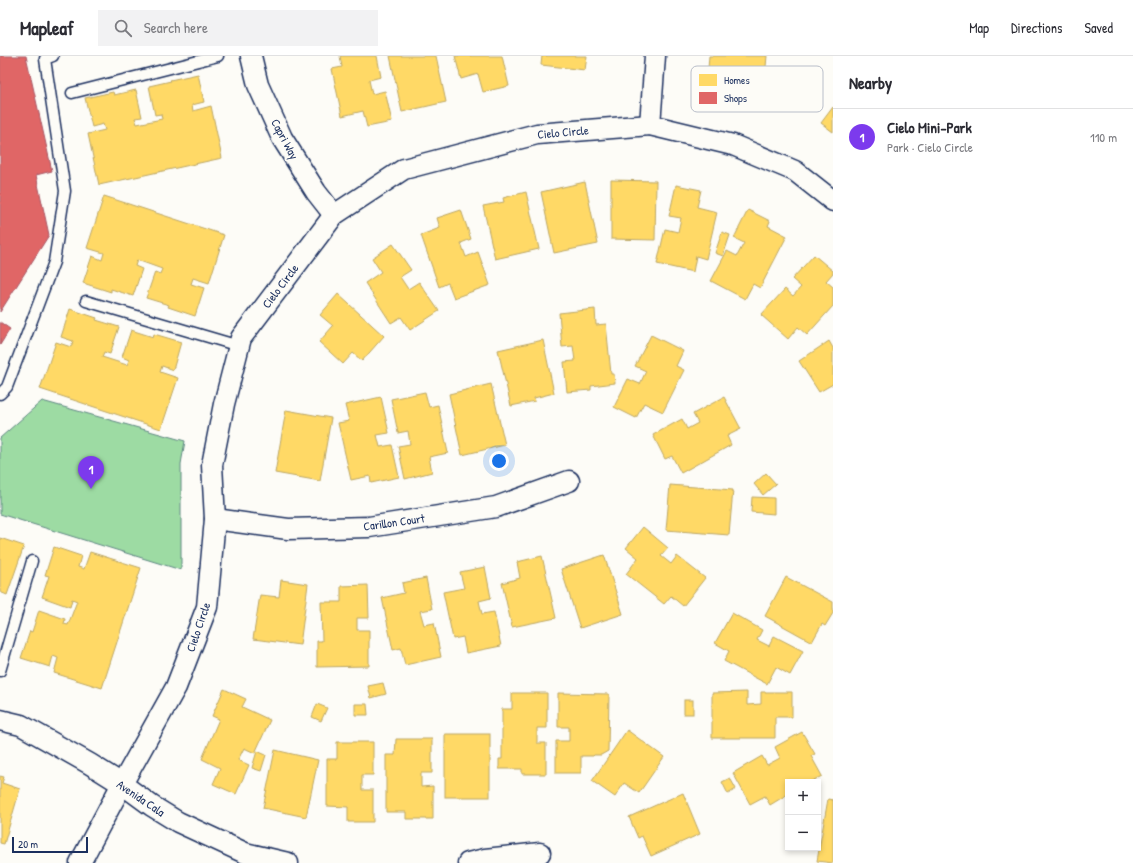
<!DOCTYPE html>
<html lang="en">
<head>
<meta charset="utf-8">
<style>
  :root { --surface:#fff; --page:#f2f2f3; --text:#2b2b33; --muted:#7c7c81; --line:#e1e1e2; --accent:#7c3aed }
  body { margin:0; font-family:"Patrick Hand",sans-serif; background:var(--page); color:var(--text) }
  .controls { position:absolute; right:12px; bottom:12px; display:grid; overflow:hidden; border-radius:0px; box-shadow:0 2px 6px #0003 }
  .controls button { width:36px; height:36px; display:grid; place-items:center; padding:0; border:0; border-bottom:1px solid var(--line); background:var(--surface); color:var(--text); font:20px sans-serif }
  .scale { position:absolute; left:12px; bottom:10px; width:76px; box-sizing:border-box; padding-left:4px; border:2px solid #1b2f5e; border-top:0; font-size:11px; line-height:14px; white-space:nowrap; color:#1b2f5e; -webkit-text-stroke:3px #fdfcf7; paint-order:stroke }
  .you { position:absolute; left:499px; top:405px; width:14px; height:14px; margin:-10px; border:3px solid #fff; border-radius:50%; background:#1a73e8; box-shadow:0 0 0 6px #1a73e833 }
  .badge { display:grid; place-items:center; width:26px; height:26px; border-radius:50%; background:var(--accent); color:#fff; font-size:13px; font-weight:700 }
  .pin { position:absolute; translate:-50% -33px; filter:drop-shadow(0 1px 2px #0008) }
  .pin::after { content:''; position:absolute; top:21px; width:14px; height:12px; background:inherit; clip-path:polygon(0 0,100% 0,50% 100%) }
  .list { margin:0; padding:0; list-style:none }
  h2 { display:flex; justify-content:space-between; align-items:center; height:52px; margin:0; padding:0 16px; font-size:17px }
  h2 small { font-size:13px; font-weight:400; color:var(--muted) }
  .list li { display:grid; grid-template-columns:26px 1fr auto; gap:12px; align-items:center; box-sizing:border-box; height:56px; padding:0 16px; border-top:1px solid var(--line) }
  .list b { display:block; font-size:15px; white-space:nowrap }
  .list p { margin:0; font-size:13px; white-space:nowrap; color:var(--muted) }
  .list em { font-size:13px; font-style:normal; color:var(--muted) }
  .icon { flex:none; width:22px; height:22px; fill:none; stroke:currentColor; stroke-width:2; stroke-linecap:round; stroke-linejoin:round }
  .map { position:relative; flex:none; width:833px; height:807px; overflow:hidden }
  header { display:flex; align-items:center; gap:24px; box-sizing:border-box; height:56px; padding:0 20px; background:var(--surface); border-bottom:1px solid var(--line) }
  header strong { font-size:19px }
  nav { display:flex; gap:22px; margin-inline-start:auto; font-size:14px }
  .search { width:280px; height:36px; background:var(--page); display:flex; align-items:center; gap:10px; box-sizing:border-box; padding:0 14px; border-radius:0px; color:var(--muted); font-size:15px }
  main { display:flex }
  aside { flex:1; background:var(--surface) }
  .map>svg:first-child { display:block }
  .green { fill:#9ddba3; stroke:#5c8580 }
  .homes { fill:#ffd966; stroke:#bba664 }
  .shops { fill:#e06666; stroke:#a55664 }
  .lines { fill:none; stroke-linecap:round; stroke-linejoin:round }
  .lane-casing { stroke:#1b2f5e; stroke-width:13 }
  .street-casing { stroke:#1b2f5e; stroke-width:23 }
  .lane { stroke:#fdfcf7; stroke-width:10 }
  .street { stroke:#fdfcf7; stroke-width:20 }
  .labels { text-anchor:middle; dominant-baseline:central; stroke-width:4; stroke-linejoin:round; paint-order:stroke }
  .street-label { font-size:12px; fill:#1b2f5e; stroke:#fdfcf7 }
  .key { fill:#fdfcf7; stroke:#b9bec9; stroke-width:1 }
  .key-label { font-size:11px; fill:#1b2f5e }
</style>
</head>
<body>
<header>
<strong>Mapleaf</strong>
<div class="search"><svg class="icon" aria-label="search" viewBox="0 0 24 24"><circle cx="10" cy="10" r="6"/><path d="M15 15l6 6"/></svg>Search here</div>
<nav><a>Map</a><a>Directions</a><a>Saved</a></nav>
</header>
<main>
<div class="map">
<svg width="833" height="807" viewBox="0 0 833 807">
  <rect width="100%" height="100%" fill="#fdfcf7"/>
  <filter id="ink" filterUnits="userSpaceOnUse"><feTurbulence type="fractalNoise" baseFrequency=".025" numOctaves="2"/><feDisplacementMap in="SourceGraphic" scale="8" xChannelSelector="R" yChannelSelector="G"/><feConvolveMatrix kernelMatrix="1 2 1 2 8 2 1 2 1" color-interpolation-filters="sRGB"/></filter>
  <g filter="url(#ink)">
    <path class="green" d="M 42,345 L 185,385 L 181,408 L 181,514 L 0,458 L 0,382 Z"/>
    <g class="homes">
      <path d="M 340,0 L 377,0 L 381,21 L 369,24 L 372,38 L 385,35 L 392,66 L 367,71 L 363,55 L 342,60 L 332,13 L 342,11 Z"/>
      <path d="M 390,0 L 436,0 L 446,46 L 402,56 Z"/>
      <path d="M 455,0 L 502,0 L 509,30 L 483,36 L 478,18 L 461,23 Z"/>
      <path d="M 542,0 L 587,0 L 585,14 L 541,9 Z"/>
      <path d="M 709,0 L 767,0 L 764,32 L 707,25 Z"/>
      <path d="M 198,18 L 204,46 L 192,49 L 193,55 L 211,50 L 222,102 L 99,129 L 88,78 L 105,74 L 103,68 L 92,71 L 85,42 L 113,36 L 114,39 L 136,34 L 142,61 L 135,62 L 137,68 L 162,63 L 161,58 L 155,59 L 149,30 L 171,25 L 170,24 Z"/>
      <path d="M 833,51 L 833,76 L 821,67 Z"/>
      <path d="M 611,124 L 656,125 L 655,184 L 611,183 Z"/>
      <path d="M 585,126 L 598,188 L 554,197 L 541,136 Z"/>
      <path d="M 676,129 L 701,134 L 697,151 L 717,156 L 706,203 L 696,200 L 693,216 L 657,208 L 665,173 L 678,176 L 681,162 L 669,160 Z"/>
      <path d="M 526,136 L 539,193 L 495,203 L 483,150 L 504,146 L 503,142 Z"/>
      <path d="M 104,140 L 224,179 L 209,227 L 193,222 L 191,228 L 204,232 L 195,260 L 168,251 L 169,249 L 146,242 L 155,216 L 160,218 L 162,213 L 137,204 L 135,210 L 142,213 L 133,240 L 111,233 L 111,236 L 83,227 L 92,200 L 102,204 L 104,197 L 87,192 Z"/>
      <path d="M 461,154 L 471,183 L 461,187 L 466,201 L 478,196 L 490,229 L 454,242 L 448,227 L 439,231 L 421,179 L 440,172 L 437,162 Z"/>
      <path d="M 748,154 L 770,165 L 768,170 L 787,180 L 760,232 L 753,228 L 745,243 L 711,225 L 727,195 L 737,200 L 744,187 L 734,182 Z"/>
      <path d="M 722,176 L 730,179 L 723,200 L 715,197 Z"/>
      <path d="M 393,188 L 411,214 L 400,221 L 408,233 L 419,226 L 439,255 L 410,274 L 401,261 L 391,267 L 365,227 L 381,216 L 372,202 Z"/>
      <path d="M 814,199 L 833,215 L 833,217 L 826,225 L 833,231 L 833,250 L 807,279 L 798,271 L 788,283 L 761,259 L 785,233 L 793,240 L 801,231 L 792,223 Z"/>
      <path d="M 338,238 L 384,280 L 362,305 L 353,297 L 343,308 L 319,286 L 333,270 L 320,259 Z"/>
      <path d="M 70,253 L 97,262 L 96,264 L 119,271 L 110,298 L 104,296 L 102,301 L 127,309 L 129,304 L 122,301 L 131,274 L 153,281 L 154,278 L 181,286 L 173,314 L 162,310 L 160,316 L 178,322 L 161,373 L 40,333 L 56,286 L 71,291 L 73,285 L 61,281 Z"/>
      <path d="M 595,253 L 596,269 L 606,268 L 611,318 L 614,318 L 615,327 L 591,330 L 591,334 L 567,336 L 564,306 L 575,305 L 573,290 L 562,291 L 559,257 Z"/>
      <path d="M 651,279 L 683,295 L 676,310 L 684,314 L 663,356 L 644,347 L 636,362 L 614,351 L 628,323 L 640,328 L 646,315 L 635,310 Z"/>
      <path d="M 543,284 L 554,337 L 534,342 L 535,345 L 511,350 L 498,294 Z"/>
      <path d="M 829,285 L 833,292 L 833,328 L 819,336 L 799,305 Z"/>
      <path d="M 491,328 L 505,389 L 462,399 L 449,338 Z"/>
      <path d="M 425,336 L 429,351 L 438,349 L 448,397 L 429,401 L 432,416 L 405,423 L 398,390 L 410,388 L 408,375 L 398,377 L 391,343 Z"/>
      <path d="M 381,341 L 389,377 L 377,379 L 380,391 L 392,389 L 399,421 L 371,427 L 370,420 L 351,424 L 338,367 L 349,365 L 345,349 Z"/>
      <path d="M 724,341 L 741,373 L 727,380 L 731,389 L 681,417 L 672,400 L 665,403 L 653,379 L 682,363 L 687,373 L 698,367 L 693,358 Z"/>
      <path d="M 286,354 L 331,362 L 320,425 L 275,417 Z"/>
      <path d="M 766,417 L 776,428 L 763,439 L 754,428 Z"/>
      <path d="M 670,429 L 733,434 L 729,479 L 666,474 Z"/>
      <path d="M 752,441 L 774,442 L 774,458 L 751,456 Z"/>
      <path d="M 643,471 L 668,492 L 661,500 L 671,508 L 677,500 L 705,522 L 683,550 L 671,540 L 664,548 L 626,518 L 638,502 L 626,492 Z"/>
      <path d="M 0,482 L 24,490 L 7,539 L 0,536 Z"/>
      <path d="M 54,491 L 81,500 L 78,511 L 84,513 L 90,496 L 141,512 L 102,632 L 54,617 L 58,602 L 53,600 L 50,611 L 21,602 L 30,575 L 32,576 L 39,554 L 65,563 L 64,568 L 68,569 L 77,545 L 72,543 L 70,551 L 42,541 L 49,520 L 45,519 Z"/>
      <path d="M 604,499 L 623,558 L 580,572 L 561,513 Z"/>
      <path d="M 542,500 L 556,562 L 512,571 L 502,527 L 520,522 L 517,506 Z"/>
      <path d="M 485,511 L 491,542 L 479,545 L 482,558 L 494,556 L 501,590 L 466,597 L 463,581 L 453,583 L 443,536 L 464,532 L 460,516 Z"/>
      <path d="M 786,521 L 833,546 L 833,557 L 825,570 L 822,568 L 812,586 L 765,560 Z"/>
      <path d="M 426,522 L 432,553 L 420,555 L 424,569 L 434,567 L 441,601 L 405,609 L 401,592 L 393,594 L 382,542 L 404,537 L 402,527 Z"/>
      <path d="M 281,524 L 308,528 L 300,589 L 253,583 L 260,539 L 279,541 Z"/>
      <path d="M 368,529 L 369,562 L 357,562 L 357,574 L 369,574 L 369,610 L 317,611 L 317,585 L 322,585 L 321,546 L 341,546 L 341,530 Z"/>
      <path d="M 732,557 L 762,574 L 757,584 L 769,590 L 774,580 L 803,595 L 790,619 L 776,611 L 767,628 L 724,605 L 729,595 L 715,587 Z"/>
      <path d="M 383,627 L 386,638 L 371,642 L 368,630 Z"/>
      <path d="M 224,633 L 246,643 L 242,651 L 270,664 L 255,697 L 244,692 L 238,704 L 249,709 L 236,738 L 213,728 L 220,712 L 202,703 L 219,663 L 212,660 Z"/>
      <path d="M 747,636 L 747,649 L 761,648 L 761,636 L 792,636 L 792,661 L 775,661 L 775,682 L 712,682 L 712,637 Z"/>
      <path d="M 512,637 L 547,637 L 547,672 L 537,672 L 537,687 L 546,687 L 546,718 L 522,718 L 522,713 L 499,713 L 499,703 L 502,703 L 502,653 L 512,653 Z"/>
      <path d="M 558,637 L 609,638 L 608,695 L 601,699 L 594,699 L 593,700 L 581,700 L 581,717 L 556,717 L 556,685 L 569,685 L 569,671 L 558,671 Z"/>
      <rect x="684" y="644" width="9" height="14"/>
      <path d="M 317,648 L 327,652 L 321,665 L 312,661 Z"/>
      <path d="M 355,648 L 367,648 L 368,659 L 355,659 Z"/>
      <path d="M 627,674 L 664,701 L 639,737 L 624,727 L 615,741 L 592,725 Z"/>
      <path d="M 802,676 L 815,698 L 811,700 L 822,720 L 810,726 L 788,726 L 788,738 L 770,749 L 765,740 L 750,748 L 733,717 L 762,700 L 767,709 L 780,702 L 775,691 Z"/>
      <rect x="445" y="678" width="45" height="63"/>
      <path d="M 396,683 L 432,683 L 432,717 L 421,717 L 421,731 L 433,730 L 433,763 L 406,763 L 406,756 L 386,756 L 386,699 L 395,699 Z"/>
      <path d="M 337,686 L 373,686 L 373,719 L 362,719 L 362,734 L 373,734 L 373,766 L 348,766 L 348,751 L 327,750 L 327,703 L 337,703 Z"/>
      <path d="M 275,694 L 318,704 L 306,761 L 263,752 Z"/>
      <path d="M 257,695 L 266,699 L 261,715 L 252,712 Z"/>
      <path d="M 0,720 L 4,721 L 2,727 L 20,733 L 4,788 L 0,787 Z"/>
      <path d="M 730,722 L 736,733 L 728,738 L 722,726 Z"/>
      <path d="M 683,737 L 700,778 L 651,800 L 642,780 L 638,782 L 629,761 Z"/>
      <path d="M 828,743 L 833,744 L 833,807 L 817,805 Z"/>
    </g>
    <g class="shops">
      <path d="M 0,0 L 26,0 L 52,115 L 36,119 L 49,179 L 0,256 Z"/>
      <path d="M 0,266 L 10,273 L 0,289 Z"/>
    </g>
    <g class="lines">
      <defs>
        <g id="lane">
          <path d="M 72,37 L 218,0"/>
          <path d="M 86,245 L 239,290"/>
          <path d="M 0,338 L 7,331 L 54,206 L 65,135 L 45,3 L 53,0"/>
          <path d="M 0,615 L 32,505"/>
        </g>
        <g id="street">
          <path d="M 251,0 L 258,29 L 282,82 L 316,136 L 334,159"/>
          <path d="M 650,69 L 655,0"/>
          <path d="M 215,463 L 288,473 L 369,471 L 496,451 L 569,425"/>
          <path d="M 0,664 L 21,669 L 90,708 L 122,728 L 152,750 L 178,766 L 245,797 L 288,807"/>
          <path d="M 80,807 L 122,728 L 176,631 L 207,551 L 215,463 L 212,409 L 224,348 L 241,282 L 334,159 L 404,113 L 537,78 L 650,69 L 733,89 L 795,115 L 833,145"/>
          <path d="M 468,807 L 485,803 L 540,797"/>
        </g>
      </defs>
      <use href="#lane" class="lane-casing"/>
      <use href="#street" class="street-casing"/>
      <use href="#lane" class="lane"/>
      <use href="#street" class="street"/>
    </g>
  </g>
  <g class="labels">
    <g class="street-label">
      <text transform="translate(563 76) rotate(-5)">Cielo Circle</text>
      <text transform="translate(285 83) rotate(62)">Capri Way</text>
      <text transform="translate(280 230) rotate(-53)">Cielo Circle</text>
      <text transform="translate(394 466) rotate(-8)">Carillon Court</text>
      <text transform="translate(198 571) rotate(-71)">Cielo Circle</text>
      <text transform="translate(141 742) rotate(34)">Avenida Cala</text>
    </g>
  </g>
  <rect x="691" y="10" width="132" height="46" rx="6" class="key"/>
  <rect x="699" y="18" width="18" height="12" fill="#ffd966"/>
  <rect x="699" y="36" width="18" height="12" fill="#e06666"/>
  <g class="key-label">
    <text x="724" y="28">Homes</text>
    <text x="724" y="46">Shops</text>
  </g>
</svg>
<div class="controls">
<button>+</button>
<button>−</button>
</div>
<div class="scale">20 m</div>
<div class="you"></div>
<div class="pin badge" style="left:91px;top:433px">1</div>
</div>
<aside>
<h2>Nearby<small></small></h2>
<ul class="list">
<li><span class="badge">1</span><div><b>Cielo Mini-Park</b><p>Park · Cielo Circle</p></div><em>110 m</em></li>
</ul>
</aside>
</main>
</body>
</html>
